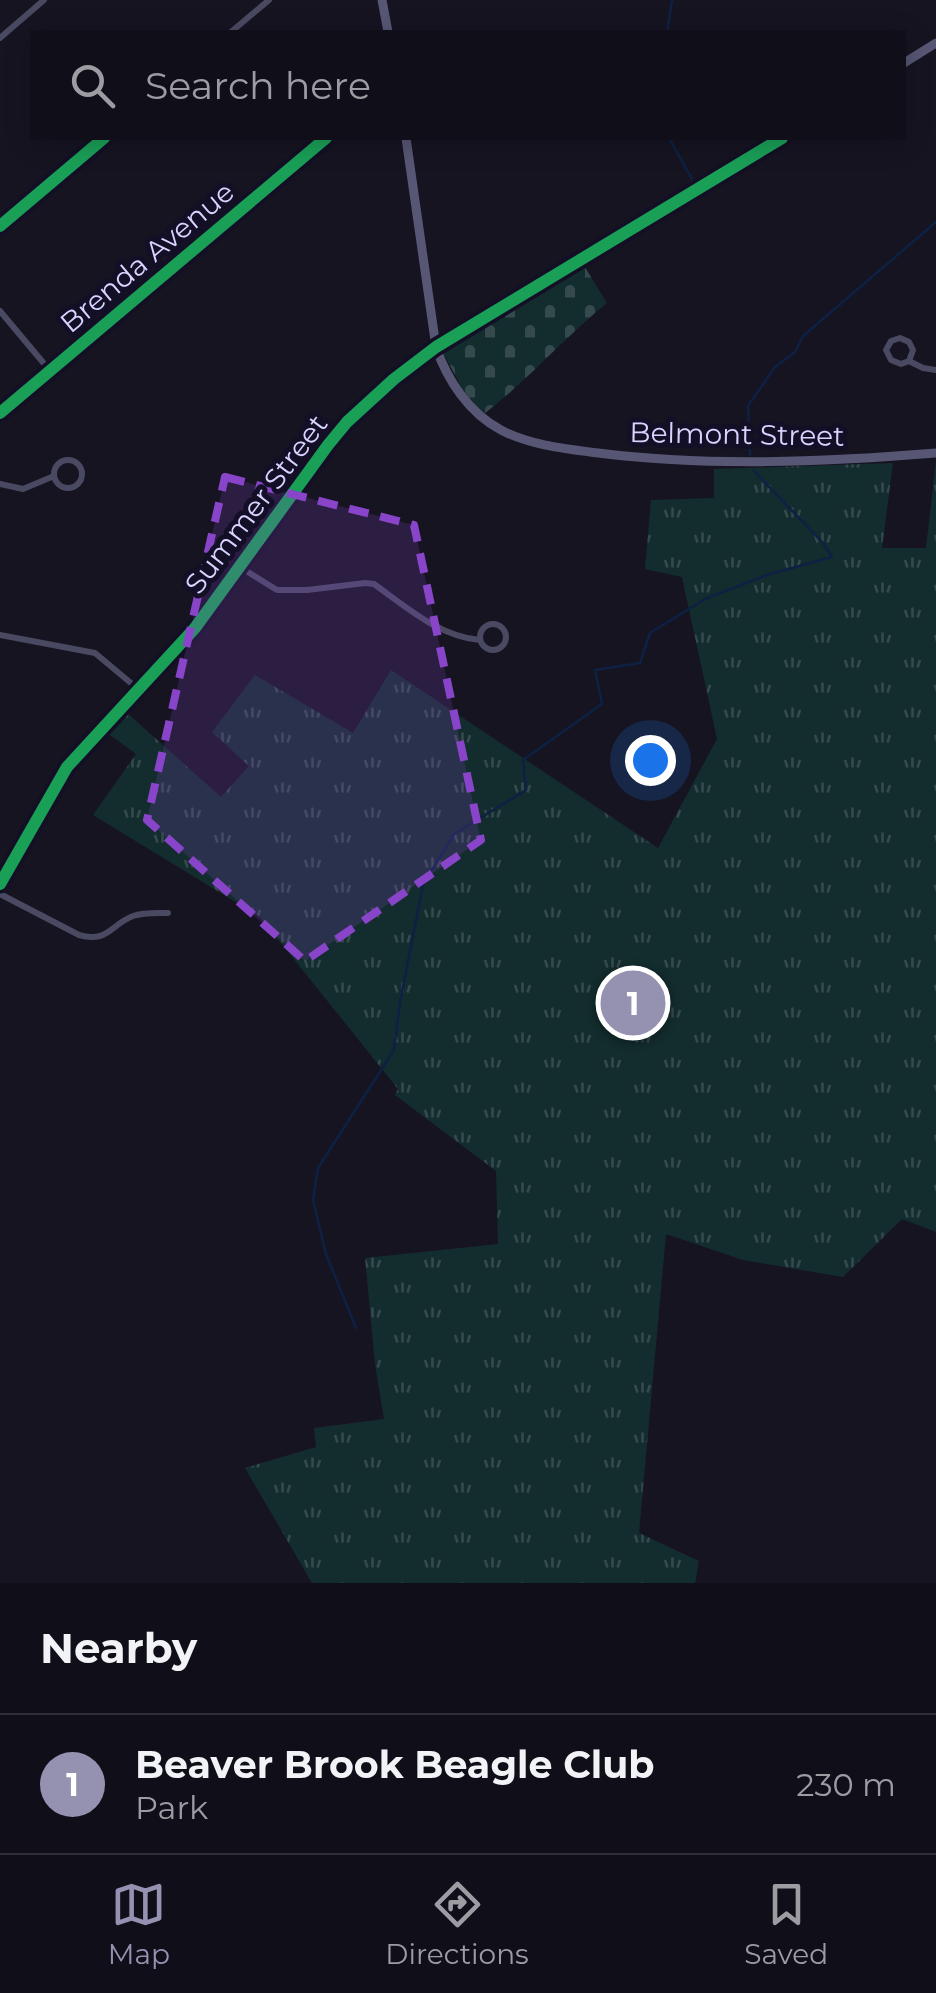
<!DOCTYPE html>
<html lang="en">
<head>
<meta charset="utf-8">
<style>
  :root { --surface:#100f19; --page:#1e1d26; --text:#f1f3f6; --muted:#9c9ca2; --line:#302f38; --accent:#9591b1 }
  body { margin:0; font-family:Montserrat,sans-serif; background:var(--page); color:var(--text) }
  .you { position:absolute; left:650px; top:760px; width:35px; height:35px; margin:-25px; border:8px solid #fff; border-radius:50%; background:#1a73e8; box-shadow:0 0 0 15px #1a73e833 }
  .badge { display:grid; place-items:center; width:65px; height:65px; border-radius:50%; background:var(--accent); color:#fff; font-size:32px; font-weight:700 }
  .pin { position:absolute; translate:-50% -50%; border:5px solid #fff; box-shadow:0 2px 10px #0006 }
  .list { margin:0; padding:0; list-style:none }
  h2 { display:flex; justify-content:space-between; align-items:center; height:130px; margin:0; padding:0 40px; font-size:42px }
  h2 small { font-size:32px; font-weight:400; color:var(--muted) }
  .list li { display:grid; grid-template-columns:65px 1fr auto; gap:30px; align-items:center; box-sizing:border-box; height:140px; padding:0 40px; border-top:2px solid var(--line) }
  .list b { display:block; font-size:38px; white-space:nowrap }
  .list p { margin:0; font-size:32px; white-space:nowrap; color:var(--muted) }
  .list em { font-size:32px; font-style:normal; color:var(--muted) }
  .icon { flex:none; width:55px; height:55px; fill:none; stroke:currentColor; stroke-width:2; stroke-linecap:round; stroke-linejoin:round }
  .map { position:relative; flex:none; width:936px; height:1583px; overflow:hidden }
  .search { position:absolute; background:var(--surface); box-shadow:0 5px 25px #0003; left:30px; right:30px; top:30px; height:110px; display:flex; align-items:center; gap:25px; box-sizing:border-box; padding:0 35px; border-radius:0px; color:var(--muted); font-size:38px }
  .sheet { height:270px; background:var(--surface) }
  nav { display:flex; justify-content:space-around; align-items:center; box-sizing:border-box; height:140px; border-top:2px solid var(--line); background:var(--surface); font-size:28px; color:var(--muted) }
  nav a { display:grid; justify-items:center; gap:5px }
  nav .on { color:var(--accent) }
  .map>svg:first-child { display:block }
  .cemetery { fill:url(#cemetery-stones) }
  .park { fill:url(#park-tufts) }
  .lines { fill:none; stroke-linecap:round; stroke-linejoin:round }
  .stream { stroke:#0d2144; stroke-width:2.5 }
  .street { stroke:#4a4962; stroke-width:6 }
  .secondary { stroke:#575674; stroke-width:9 }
  .cycleway-casing { stroke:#130f26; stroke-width:19 }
  .cycleway { stroke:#1a9f57; stroke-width:12 }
  .marked { fill:#8945c9; fill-opacity:0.2; stroke:#8945c9; stroke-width:8; stroke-dasharray:20 12; stroke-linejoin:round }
  .labels { text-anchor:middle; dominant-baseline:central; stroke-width:10; stroke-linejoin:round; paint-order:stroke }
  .street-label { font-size:28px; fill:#d9d4ff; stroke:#130f26 }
</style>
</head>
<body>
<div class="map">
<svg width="936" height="1583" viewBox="0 0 936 1583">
  <defs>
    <pattern id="cemetery-stones" width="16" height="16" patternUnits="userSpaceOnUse" patternTransform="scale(2.5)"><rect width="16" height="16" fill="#132c2d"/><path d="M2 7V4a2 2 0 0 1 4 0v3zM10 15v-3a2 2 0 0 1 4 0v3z" fill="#354a4c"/></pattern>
    <pattern id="park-tufts" width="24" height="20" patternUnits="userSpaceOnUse" patternTransform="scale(2.5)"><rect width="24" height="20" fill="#132c2d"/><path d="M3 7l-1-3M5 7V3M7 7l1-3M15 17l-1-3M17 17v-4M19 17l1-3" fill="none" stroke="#354a4c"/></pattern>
  </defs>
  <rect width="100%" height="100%" fill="#161421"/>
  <path class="cemetery" d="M 583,264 L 607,303 C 564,338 528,380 484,414 L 481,414 L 462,388 L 442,351 Z"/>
  <path class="park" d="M 936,460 L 936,1232 L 902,1219 L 843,1277 L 743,1260 L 666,1234 L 639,1533 L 699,1561 L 695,1583 L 312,1583 L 245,1468 L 316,1447 L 314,1428 L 384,1419 L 375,1364 L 365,1258 L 498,1244 L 496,1171 L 395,1095 L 398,1089 L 260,917 L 93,815 L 136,754 L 106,732 L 126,712 L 221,797 L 249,766 L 212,732 L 255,675 L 353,733 L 391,670 L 658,848 L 717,739 L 682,577 L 645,569 L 651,500 L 714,498 L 714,469 L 893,463 L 882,548 L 926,548 Z"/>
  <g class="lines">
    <g class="stream">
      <path d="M 667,32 L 672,0"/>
      <path d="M 669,138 L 692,179"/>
      <path d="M 750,455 L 748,406 L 775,367 L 795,352 L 803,336 L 936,222"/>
      <path d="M 356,1328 L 326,1254 L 313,1200 L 318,1168 L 394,1050 L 400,1002 L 423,885 L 454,834 L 526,790 L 523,760 L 602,704 L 595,670 L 640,663 L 650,633 L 705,599 L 767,575 L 832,557 L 823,543 L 754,471"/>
    </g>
    <g class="street">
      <path d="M 231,32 L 269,0"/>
      <path d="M 0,38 L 44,0"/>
      <path d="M 0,226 L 104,138"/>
      <path d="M 0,311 L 51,372"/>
      <path d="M 909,361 L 913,350 L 909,342 L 900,338 L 891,341 L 886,350 L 891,360 L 901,364 L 909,361 L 923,368 L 936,370"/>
      <path d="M 0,413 L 326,138"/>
      <circle cx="68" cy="474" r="14"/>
      <path d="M 0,484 L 23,489 L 54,476"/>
      <path d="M 240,567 L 277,590 L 307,590 L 365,583 L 374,584 C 406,607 440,637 480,640"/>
      <circle cx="493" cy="637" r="13"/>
      <path d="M 0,635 L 95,653 L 138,689"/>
      <path d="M 0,894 L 79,935 C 108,943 110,925 133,916 C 144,912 157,913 168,913"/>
    </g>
    <g class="secondary">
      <path d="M 382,0 L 388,32"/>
      <path d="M 904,63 L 936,43"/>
      <path d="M 406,138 L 436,347 C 447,380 469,413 501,430 C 529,445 566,449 598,453 C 710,467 824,462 936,453"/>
      <path d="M 0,884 L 67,767 L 195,628 L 328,445 L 347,422 L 394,379 L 436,347 L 782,138"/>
    </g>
    <defs>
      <g id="cycleway">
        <path d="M 0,226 L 104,138"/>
        <path d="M 0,413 L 326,138"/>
        <path d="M 0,884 L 67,767 L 195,628 L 328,445 L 347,422 L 394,379 L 436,347 L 782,138"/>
      </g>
    </defs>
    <use href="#cycleway" class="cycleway-casing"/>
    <use href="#cycleway" class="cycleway"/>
  </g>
  <path class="marked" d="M 225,477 L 414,525 L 481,840 L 305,961 L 147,820 Z"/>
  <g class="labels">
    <g class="street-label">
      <text transform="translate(147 257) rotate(-40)">Brenda Avenue</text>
      <text transform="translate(737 434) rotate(1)">Belmont Street</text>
      <text transform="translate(256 504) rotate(-53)">Summer Street</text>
    </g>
  </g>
</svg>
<div class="you"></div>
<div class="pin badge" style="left:633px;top:1003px">1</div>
<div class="search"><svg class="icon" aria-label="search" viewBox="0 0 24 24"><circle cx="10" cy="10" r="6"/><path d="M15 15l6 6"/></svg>Search here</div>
</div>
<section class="sheet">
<h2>Nearby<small></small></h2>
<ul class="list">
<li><span class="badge">1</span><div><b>Beaver Brook Beagle Club</b><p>Park</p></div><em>230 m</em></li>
</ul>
</section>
<nav>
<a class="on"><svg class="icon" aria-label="map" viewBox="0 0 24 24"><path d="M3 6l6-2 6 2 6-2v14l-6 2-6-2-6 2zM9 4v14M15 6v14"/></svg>Map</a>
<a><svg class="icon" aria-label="directions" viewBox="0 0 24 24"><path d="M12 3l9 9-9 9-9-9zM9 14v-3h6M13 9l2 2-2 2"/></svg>Directions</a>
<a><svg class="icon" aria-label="saved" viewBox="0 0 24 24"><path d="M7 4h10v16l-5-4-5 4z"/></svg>Saved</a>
</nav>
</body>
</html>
